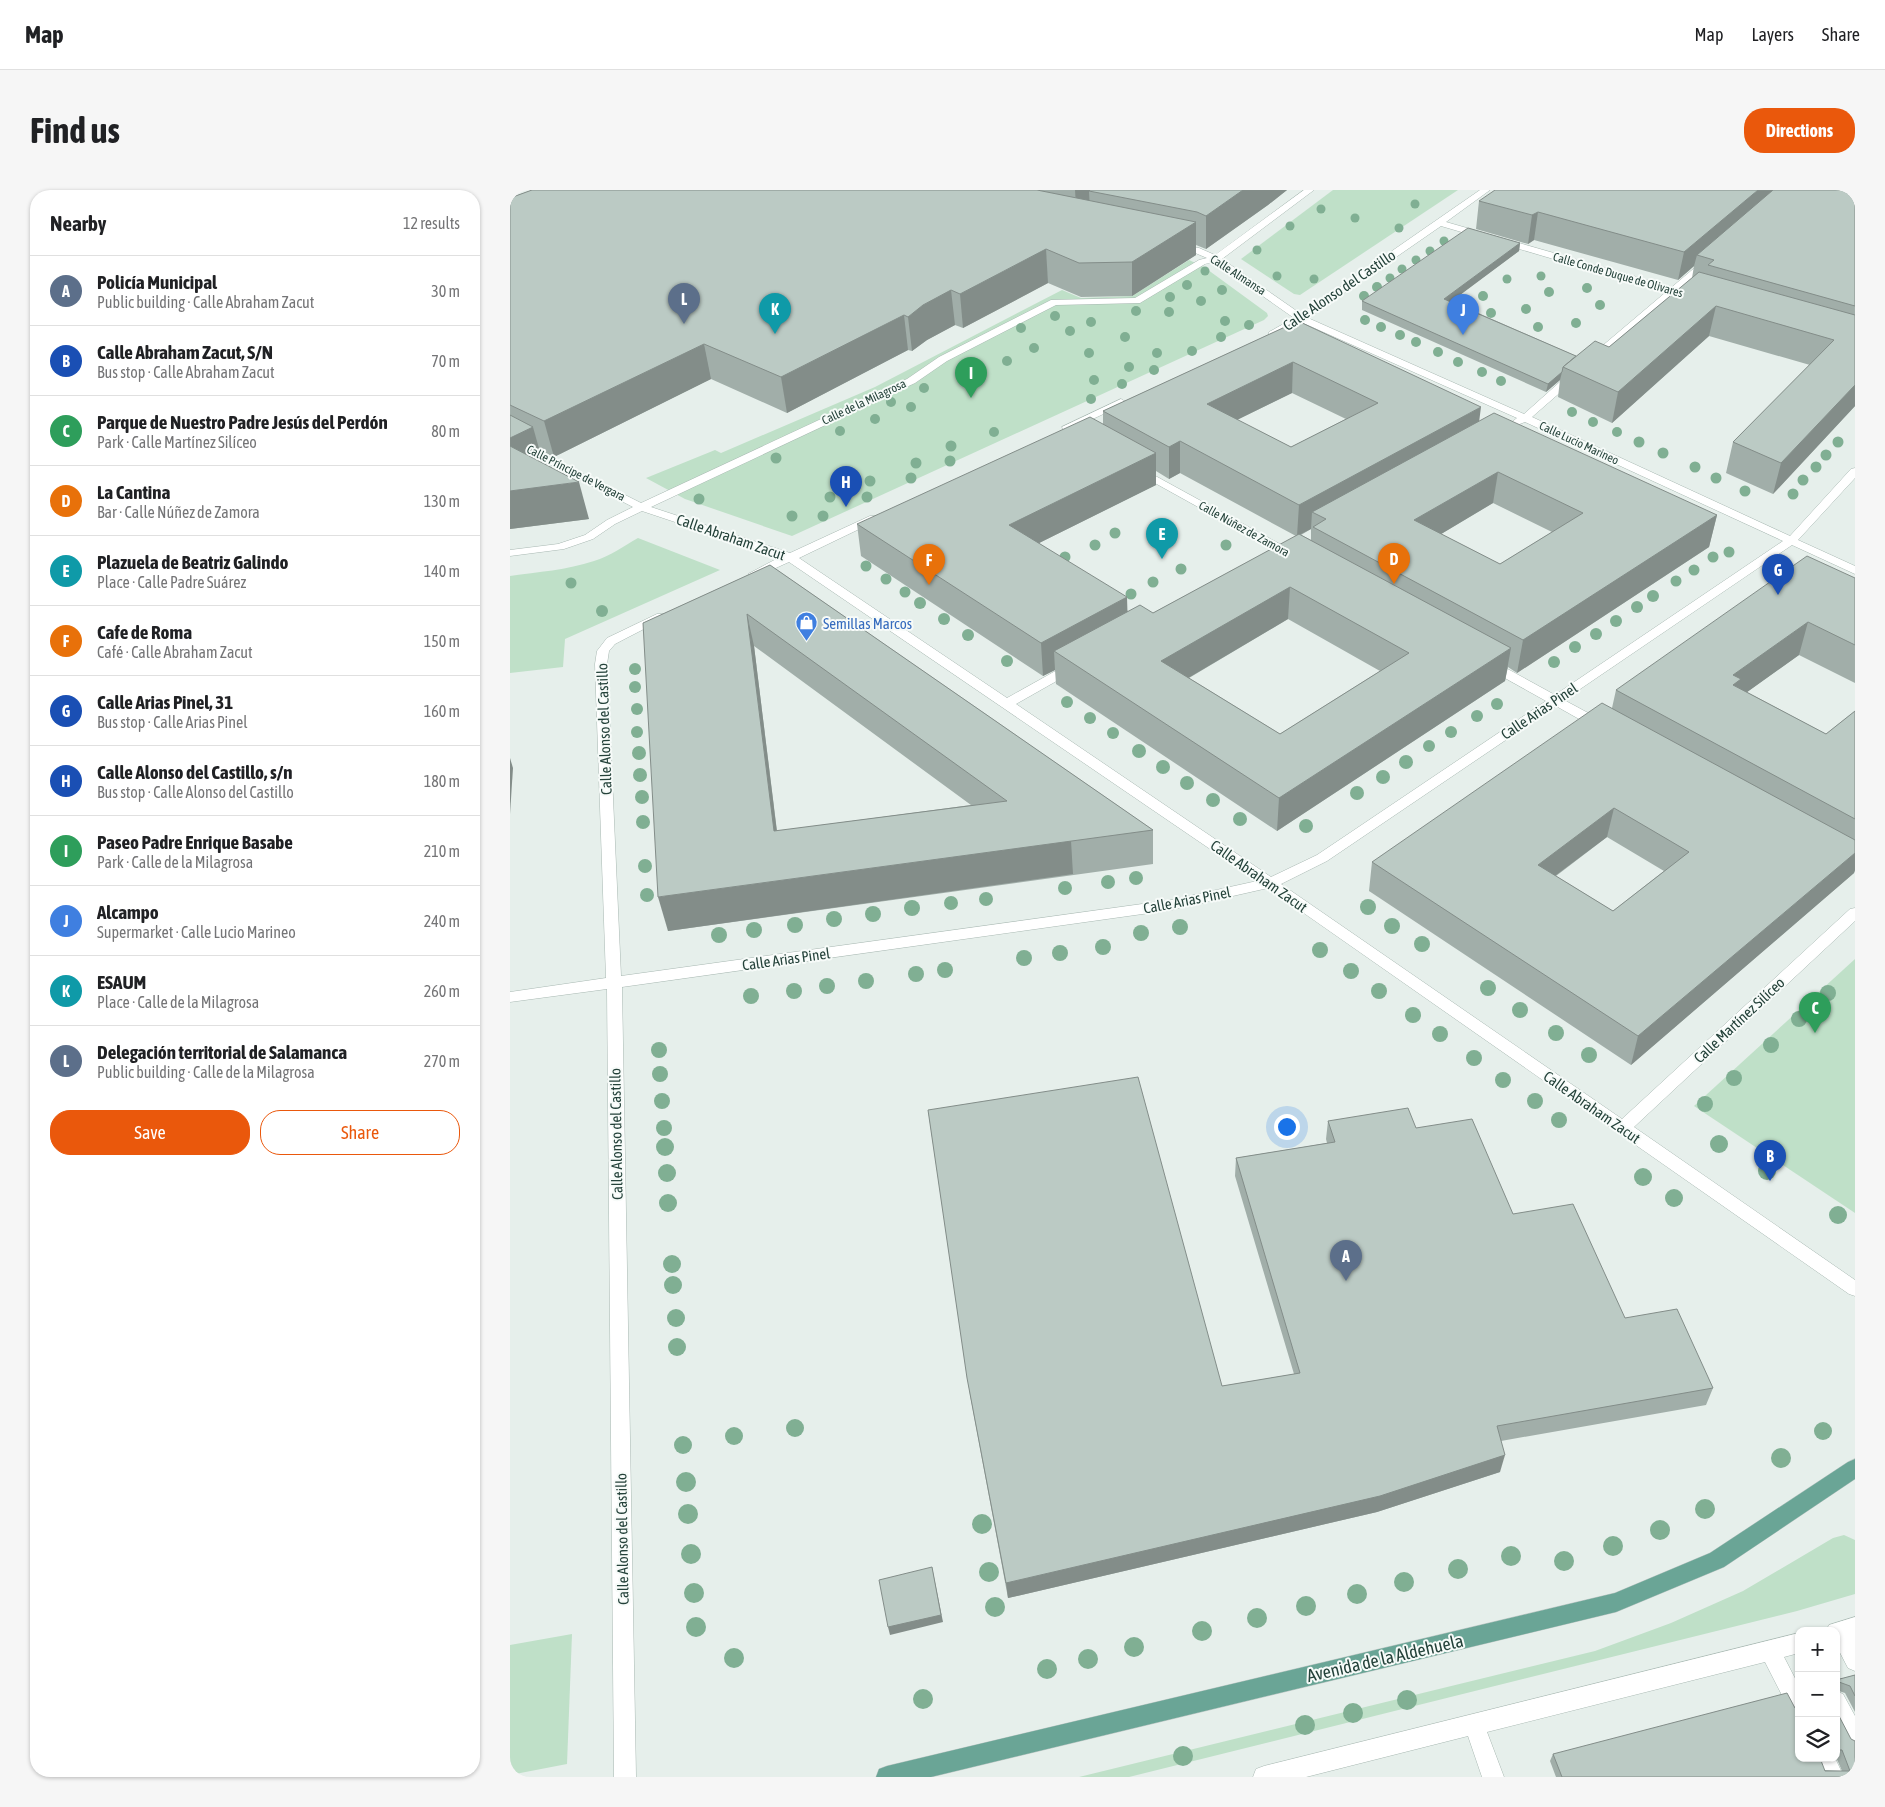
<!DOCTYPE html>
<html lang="en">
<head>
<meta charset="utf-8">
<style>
  :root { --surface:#fff; --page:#f6f6f6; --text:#202124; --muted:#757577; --line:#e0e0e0; --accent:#ea580c }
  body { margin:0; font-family:"Asap Condensed",sans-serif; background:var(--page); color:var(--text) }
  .controls { position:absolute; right:15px; bottom:15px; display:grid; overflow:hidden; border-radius:10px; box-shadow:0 1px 4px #0004 }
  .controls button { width:45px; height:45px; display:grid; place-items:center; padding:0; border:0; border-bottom:1px solid var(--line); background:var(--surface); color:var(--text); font:25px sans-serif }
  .you { position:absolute; left:776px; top:936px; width:18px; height:18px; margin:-12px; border:4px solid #fff; border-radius:50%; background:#1a73e8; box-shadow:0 0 0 8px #1a73e833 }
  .badge { display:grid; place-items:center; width:32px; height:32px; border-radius:50%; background:var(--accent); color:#fff; font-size:16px; font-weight:700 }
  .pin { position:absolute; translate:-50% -41px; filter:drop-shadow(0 1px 2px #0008) }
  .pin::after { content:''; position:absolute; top:26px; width:18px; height:15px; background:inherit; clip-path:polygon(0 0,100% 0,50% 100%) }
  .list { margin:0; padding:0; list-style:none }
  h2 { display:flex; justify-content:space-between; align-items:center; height:65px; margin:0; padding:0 20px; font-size:21px }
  h2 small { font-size:16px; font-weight:400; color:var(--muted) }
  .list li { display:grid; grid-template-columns:32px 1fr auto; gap:15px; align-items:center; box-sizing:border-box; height:70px; padding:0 20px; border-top:1px solid var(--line) }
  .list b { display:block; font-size:19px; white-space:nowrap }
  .list p { margin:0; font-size:16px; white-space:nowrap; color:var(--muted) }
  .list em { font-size:16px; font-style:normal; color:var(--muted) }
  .actions { display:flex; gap:10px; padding:15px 20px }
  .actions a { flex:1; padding:11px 0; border:1px solid var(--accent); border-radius:20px; text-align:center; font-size:18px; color:var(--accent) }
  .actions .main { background:var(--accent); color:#fff }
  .icon { flex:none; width:28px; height:28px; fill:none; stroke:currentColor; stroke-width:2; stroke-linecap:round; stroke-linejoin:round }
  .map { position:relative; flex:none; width:1345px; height:1587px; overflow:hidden; border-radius:20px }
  header { display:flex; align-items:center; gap:30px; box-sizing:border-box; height:70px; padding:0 25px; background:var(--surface); border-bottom:1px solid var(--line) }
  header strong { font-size:24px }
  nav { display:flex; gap:28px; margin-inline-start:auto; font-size:18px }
  .intro { display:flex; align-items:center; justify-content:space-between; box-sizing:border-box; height:120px; padding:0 30px }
  h1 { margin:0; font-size:35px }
  .button { padding:12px 22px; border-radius:20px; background:var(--accent); color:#fff; font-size:18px; font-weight:700 }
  main { display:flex; gap:30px; padding:0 30px }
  aside { flex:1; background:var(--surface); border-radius:20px; box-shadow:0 1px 4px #0004 }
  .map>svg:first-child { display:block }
  .green { fill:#bfe0c8 }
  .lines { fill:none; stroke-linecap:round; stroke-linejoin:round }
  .minor-casing { stroke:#a8b8b2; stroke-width:1 }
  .major-casing { stroke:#c2cac8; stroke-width:1 }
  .minor { fill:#fff; fill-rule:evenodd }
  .major { fill:#6aa596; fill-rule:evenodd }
  .tree { fill:#80af93 }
  .wall { fill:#a1aea9; fill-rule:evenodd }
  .shaded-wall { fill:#838d89 }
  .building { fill:#bbcac4; stroke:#838d89; fill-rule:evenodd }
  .labels { text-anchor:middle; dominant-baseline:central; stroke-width:4; stroke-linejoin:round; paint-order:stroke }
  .far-street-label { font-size:12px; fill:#24423a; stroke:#f7fbf9 }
  .street-label { font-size:15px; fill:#24423a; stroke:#f7fbf9 }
  .shop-label { font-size:15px; fill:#366cbe; stroke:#f7fbf9; text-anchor:start }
  .near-street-label { font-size:18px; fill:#24423a; stroke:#f7fbf9 }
</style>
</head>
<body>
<header>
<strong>Map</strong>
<nav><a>Map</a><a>Layers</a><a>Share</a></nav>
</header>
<div class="intro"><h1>Find us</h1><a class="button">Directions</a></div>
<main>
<aside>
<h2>Nearby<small>12 results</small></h2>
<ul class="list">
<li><span class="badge" style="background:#5c6f8a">A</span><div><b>Policía Municipal</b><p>Public building · Calle Abraham Zacut</p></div><em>30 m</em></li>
<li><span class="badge" style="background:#1a4fb4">B</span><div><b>Calle Abraham Zacut, S/N</b><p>Bus stop · Calle Abraham Zacut</p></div><em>70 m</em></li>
<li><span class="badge" style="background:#2e9e5b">C</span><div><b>Parque de Nuestro Padre Jesús del Perdón</b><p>Park · Calle Martínez Silíceo</p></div><em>80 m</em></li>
<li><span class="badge" style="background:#e8710a">D</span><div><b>La Cantina</b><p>Bar · Calle Núñez de Zamora</p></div><em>130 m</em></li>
<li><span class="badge" style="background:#0f9aa8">E</span><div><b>Plazuela de Beatriz Galindo</b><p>Place · Calle Padre Suárez</p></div><em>140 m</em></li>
<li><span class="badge" style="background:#e8710a">F</span><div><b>Cafe de Roma</b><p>Café · Calle Abraham Zacut</p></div><em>150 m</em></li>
<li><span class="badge" style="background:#1a4fb4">G</span><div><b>Calle Arias Pinel, 31</b><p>Bus stop · Calle Arias Pinel</p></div><em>160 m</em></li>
<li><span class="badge" style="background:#1a4fb4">H</span><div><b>Calle Alonso del Castillo, s/n</b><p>Bus stop · Calle Alonso del Castillo</p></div><em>180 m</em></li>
<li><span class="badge" style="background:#2e9e5b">I</span><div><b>Paseo Padre Enrique Basabe</b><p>Park · Calle de la Milagrosa</p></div><em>210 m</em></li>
<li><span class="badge" style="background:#3f7fe0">J</span><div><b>Alcampo</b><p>Supermarket · Calle Lucio Marineo</p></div><em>240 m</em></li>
<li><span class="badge" style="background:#0f9aa8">K</span><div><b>ESAUM</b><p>Place · Calle de la Milagrosa</p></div><em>260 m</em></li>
<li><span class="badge" style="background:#5c6f8a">L</span><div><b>Delegación territorial de Salamanca</b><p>Public building · Calle de la Milagrosa</p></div><em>270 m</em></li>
</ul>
<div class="actions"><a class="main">Save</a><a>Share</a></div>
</aside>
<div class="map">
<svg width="1345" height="1587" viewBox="0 0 1345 1587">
  <rect width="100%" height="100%" fill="#e6efeb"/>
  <g class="green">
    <path d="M 823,0 L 948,0 L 790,105 L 784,104 L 731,69 Z"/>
    <path d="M 679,70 L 694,77 L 757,123 L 758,126 L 754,130 L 282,346 L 175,309 L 136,288 L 205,260 L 211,263 L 365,197 L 552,100 L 571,108 L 622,106 Z"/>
    <path d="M 128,348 L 210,380 L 55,449 L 53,477 L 0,483 L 0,386 C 28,382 57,380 84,371 C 100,366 114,356 128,348 Z"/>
    <path d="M 1345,769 L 1345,1023 L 1184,916 Z"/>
    <path d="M 1334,1345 L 1345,1350 L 1345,1404 L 1287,1421 L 619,1587 L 569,1587 L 1085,1461 L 1161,1433 L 1233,1401 L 1323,1348 Z"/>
    <path d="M 62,1444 L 57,1574 L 0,1585 L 0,1455 Z"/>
  </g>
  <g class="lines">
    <defs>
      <g id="minor">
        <path d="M 794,0 L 804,0 L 712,69 L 791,124 L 970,0 L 980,0 L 936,32 L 1162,97 L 1195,69 L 1201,69 L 1201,73 L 1170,100 L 1174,101 L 1174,105 L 1165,104 L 1086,172 L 1078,172 L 1078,168 L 1156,102 L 931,36 L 798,128 L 1014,224 L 1061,182 L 1069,182 L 1069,186 L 1022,227 L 1280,346 L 1341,279 L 1345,278 L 1345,288 L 1288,350 L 1345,376 L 1345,384 L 1282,355 L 1054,510 L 1095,532 L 1096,535 L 1095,538 L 1085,538 L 1046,516 L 817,671 L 771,694 L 1112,929 L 1340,719 L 1345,718 L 1345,731 L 1124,937 L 1345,1090 L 1345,1106 L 1339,1104 L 758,698 L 661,720 L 112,797 L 126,1587 L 104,1587 L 97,799 L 0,812 L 0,802 L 96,788 L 85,474 L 87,461 L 97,448 L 147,424 L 155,424 L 157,427 L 105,454 L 99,461 L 97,474 L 111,786 L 661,710 L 747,691 L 279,372 L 248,386 L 244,388 L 238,384 L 270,367 L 132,321 L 105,334 L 83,349 L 54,359 L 0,366 L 0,360 L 48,354 L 75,345 L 97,330 L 123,317 L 0,254 L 0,247 L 131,313 L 397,189 L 429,167 L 541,110 L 625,108 L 689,70 L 697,68 L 683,62 L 664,58 L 664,54 L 689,58 L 705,65 ZM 704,72 L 784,128 L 759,142 L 759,146 L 765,146 L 791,132 L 1007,228 L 1002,232 L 1003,234 L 1007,235 L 1015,232 L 1273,351 L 1045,505 L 983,471 L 975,471 L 973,474 L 975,477 L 1036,511 L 807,665 L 761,687 L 506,514 L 566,480 L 568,477 L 566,474 L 558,474 L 497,508 L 289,368 L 368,330 L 370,328 L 368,326 L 360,326 L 280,363 L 141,317 L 405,193 L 437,171 L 546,115 L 630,113 L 695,74 Z"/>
        <path d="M 611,209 L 616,212 L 615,214 L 561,239 L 553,239 L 552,237 Z"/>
        <path d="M 629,277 L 788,364 L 790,366 L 784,369 L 780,368 L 625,282 L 624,280 Z"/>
        <path d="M 1345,1427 L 1345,1481 L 1338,1478 L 1326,1455 L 1326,1441 L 1316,1441 L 1319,1435 Z"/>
        <path d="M 1289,1443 L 1289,1463 L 1274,1467 L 1289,1496 L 1289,1528 L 1282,1525 L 1255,1472 L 977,1542 L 994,1587 L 972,1587 L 958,1546 L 796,1587 L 743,1587 L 746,1579 L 754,1576 Z"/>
        <path d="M 1326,1501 L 1333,1504 L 1345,1526 L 1345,1559 L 1338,1555 L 1326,1533 Z"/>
        <path d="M 1303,1568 L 1325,1568 L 1334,1587 L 1312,1587 Z"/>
      </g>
      <path id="major" d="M 1345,1269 L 1345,1289 L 1214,1377 L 1106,1422 L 421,1587 L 366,1587 L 369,1579 L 377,1576 L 1105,1403 L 1200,1363 L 1338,1272 Z"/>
    </defs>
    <use href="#minor" class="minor-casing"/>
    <use href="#major" class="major-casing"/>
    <use href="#minor" class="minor"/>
    <use href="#major" class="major"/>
  </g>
  <g class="tree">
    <circle cx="905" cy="14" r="4.5"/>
    <circle cx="811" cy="19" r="4.5"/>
    <circle cx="845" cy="28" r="4.5"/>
    <circle cx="780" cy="36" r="4.5"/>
    <circle cx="889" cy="38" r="4.5"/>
    <circle cx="934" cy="51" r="4.5"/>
    <circle cx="747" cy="60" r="4.5"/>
    <circle cx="920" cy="61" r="4.5"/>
    <circle cx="906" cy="70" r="4.5"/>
    <circle cx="892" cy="79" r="4.5"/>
    <circle cx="695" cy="81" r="4.5"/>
    <circle cx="767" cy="86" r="4.5"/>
    <circle cx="1031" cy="86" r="4.5"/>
    <circle cx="880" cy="88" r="4.5"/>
    <circle cx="804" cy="89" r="4.5"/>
    <circle cx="997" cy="89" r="4.5"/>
    <circle cx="677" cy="95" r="5"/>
    <circle cx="867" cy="97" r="5"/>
    <circle cx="1077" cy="98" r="5"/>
    <circle cx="712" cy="100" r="5"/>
    <circle cx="1039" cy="102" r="5"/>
    <circle cx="854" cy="106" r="5"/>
    <circle cx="973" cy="106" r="5"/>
    <circle cx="660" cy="107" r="5"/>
    <circle cx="691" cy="111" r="5"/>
    <circle cx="1090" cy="115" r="5"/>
    <circle cx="1016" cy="119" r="5"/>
    <circle cx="626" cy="121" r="5"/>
    <circle cx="659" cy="122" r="5"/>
    <circle cx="981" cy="123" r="5"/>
    <circle cx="545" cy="126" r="5"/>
    <circle cx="855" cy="130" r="5"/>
    <circle cx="715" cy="131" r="5"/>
    <circle cx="581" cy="132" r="5"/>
    <circle cx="1066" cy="133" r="5"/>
    <circle cx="739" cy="135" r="5"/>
    <circle cx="871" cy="137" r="5"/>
    <circle cx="1028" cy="137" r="5"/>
    <circle cx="511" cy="138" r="5"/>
    <circle cx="560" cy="141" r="5"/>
    <circle cx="890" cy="145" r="5"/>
    <circle cx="615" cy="147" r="5"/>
    <circle cx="711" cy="147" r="5"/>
    <circle cx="906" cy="152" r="5"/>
    <circle cx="524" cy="158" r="5"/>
    <circle cx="682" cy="161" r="5"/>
    <circle cx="928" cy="162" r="5"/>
    <circle cx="579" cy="163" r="5"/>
    <circle cx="647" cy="163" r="5"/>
    <circle cx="497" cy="171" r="5"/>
    <circle cx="948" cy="172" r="5"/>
    <circle cx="619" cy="177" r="5"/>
    <circle cx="644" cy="180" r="5"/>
    <circle cx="972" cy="182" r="5"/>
    <circle cx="584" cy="190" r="5"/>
    <circle cx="991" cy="191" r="5"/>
    <circle cx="612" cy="194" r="5"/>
    <circle cx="414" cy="198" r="5"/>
    <circle cx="581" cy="209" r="5"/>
    <circle cx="381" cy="212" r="5"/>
    <circle cx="401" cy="217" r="5"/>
    <circle cx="1062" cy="222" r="5"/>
    <circle cx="365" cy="229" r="5"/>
    <circle cx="1083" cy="232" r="5"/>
    <circle cx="330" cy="241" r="5"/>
    <circle cx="484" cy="242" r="5"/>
    <circle cx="1107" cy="242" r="5"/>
    <circle cx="1129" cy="252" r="5.5"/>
    <circle cx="1328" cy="252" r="5.5"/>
    <circle cx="441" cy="256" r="5.5"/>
    <circle cx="1153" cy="263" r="5.5"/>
    <circle cx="1316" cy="265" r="5.5"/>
    <circle cx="266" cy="268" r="5.5"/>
    <circle cx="440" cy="271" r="5.5"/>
    <circle cx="406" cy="273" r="5.5"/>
    <circle cx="1185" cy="277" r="5.5"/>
    <circle cx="1306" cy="277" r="5.5"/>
    <circle cx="401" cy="288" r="5.5"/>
    <circle cx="1206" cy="288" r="5.5"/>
    <circle cx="1293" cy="290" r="5.5"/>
    <circle cx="360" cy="291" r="5.5"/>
    <circle cx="1235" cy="301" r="5.5"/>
    <circle cx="1283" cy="304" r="5.5"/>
    <circle cx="320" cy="307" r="5.5"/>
    <circle cx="357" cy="307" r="5.5"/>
    <circle cx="189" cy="309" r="5.5"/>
    <circle cx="282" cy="326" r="5.5"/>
    <circle cx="313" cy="326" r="5.5"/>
    <circle cx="605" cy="343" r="5.5"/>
    <circle cx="585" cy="355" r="5.5"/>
    <circle cx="716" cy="355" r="5.5"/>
    <circle cx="1219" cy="362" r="5.5"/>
    <circle cx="555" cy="367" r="5.5"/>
    <circle cx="1203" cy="367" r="5.5"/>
    <circle cx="356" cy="376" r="5.5"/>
    <circle cx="671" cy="379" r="5.5"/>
    <circle cx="1184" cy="380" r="5.5"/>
    <circle cx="376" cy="389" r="5.5"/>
    <circle cx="1166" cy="391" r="5.5"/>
    <circle cx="643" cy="392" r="5.5"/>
    <circle cx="61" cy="393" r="5.5"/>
    <circle cx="395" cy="402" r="5.5"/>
    <circle cx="621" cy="404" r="5.5"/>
    <circle cx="1143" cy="406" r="6"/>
    <circle cx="410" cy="413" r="6"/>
    <circle cx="1127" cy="417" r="6"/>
    <circle cx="92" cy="421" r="6"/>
    <circle cx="434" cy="429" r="6"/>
    <circle cx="1106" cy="431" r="6"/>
    <circle cx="1086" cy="444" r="6"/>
    <circle cx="458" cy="445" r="6"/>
    <circle cx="1065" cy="457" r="6"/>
    <circle cx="497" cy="471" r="6"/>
    <circle cx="1044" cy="472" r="6"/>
    <circle cx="125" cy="479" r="6"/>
    <circle cx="125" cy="497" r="6"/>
    <circle cx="557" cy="512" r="6"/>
    <circle cx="987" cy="514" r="6"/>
    <circle cx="127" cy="519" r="6"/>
    <circle cx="967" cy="526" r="6"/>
    <circle cx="580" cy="528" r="6"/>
    <circle cx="127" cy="542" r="6"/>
    <circle cx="941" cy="542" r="6"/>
    <circle cx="603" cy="543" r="6"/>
    <circle cx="919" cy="556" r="6"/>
    <circle cx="629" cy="561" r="7"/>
    <circle cx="129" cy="563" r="7"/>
    <circle cx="896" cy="572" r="7"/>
    <circle cx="653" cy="577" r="7"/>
    <circle cx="130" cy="585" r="7"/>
    <circle cx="873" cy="587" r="7"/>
    <circle cx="677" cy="593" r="7"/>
    <circle cx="847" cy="603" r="7"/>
    <circle cx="132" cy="607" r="7"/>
    <circle cx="703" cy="610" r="7"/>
    <circle cx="730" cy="629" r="7"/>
    <circle cx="133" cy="632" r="7"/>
    <circle cx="796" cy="636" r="7"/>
    <circle cx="135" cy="676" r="7"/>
    <circle cx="626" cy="688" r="7"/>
    <circle cx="598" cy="692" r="7"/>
    <circle cx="555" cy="698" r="7"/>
    <circle cx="137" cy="705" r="7"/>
    <circle cx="476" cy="709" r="7"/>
    <circle cx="441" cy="713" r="7"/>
    <circle cx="858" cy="717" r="8"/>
    <circle cx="402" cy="718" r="8"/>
    <circle cx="363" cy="724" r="8"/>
    <circle cx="324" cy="729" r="8"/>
    <circle cx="285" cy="735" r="8"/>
    <circle cx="882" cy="736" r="8"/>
    <circle cx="670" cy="737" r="8"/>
    <circle cx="244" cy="740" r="8"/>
    <circle cx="631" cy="743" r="8"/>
    <circle cx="209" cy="745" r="8"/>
    <circle cx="912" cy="754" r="8"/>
    <circle cx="593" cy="757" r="8"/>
    <circle cx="810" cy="760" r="8"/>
    <circle cx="550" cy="763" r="8"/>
    <circle cx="514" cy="768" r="8"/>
    <circle cx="435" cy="780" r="8"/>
    <circle cx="841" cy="781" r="8"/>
    <circle cx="406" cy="784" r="8"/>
    <circle cx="356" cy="791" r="8"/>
    <circle cx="317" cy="796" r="8"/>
    <circle cx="978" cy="798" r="8"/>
    <circle cx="284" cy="801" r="8"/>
    <circle cx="869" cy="801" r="8"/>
    <circle cx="1318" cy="803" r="8"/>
    <circle cx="241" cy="806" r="8"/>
    <circle cx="1010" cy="820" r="8"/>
    <circle cx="903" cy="825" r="8"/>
    <circle cx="1289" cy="829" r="8"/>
    <circle cx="1046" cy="843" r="8"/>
    <circle cx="930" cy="844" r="8"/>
    <circle cx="1261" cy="855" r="8"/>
    <circle cx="149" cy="860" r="8"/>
    <circle cx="1079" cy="865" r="8"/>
    <circle cx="964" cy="868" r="8"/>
    <circle cx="150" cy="884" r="8"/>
    <circle cx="1224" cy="888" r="8"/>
    <circle cx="993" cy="890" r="8"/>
    <circle cx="152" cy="911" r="8"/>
    <circle cx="1025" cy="911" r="8"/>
    <circle cx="1195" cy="914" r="8"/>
    <circle cx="1049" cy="930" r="8"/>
    <circle cx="154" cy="938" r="8"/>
    <circle cx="1209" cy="954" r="9"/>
    <circle cx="155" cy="957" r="9"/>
    <circle cx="1257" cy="981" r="9"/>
    <circle cx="157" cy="983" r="9"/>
    <circle cx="1133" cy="987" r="9"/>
    <circle cx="1164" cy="1008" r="9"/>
    <circle cx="158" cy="1013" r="9"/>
    <circle cx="1328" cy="1025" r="9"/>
    <circle cx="162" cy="1074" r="9"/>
    <circle cx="163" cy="1095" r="9"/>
    <circle cx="166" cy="1128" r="9"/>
    <circle cx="167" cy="1157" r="9"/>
    <circle cx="285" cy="1238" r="9"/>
    <circle cx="1313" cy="1241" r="9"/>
    <circle cx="224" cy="1246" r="9"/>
    <circle cx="173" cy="1255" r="9"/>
    <circle cx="1271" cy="1268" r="10"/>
    <circle cx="176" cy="1292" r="10"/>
    <circle cx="1195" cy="1319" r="10"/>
    <circle cx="178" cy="1324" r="10"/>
    <circle cx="472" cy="1334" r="10"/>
    <circle cx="1150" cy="1340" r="10"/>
    <circle cx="1103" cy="1356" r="10"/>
    <circle cx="181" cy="1364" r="10"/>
    <circle cx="1001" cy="1366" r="10"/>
    <circle cx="1054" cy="1371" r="10"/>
    <circle cx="948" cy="1379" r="10"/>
    <circle cx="479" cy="1382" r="10"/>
    <circle cx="894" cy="1392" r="10"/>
    <circle cx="184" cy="1403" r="10"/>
    <circle cx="847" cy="1404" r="10"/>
    <circle cx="796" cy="1416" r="10"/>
    <circle cx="485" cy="1417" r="10"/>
    <circle cx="747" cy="1428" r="10"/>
    <circle cx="186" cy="1437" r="10"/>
    <circle cx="692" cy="1441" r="10"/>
    <circle cx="624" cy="1457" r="10"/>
    <circle cx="224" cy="1468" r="10"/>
    <circle cx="578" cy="1469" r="10"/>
    <circle cx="537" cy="1479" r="10"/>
    <circle cx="413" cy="1509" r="10"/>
    <circle cx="897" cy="1510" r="10"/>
    <circle cx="843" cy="1523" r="10"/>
    <circle cx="795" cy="1535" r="10"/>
    <circle cx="673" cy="1566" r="10"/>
  </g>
  <g class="wall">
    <path d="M 22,0 L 777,0 L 758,15 L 696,59 L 686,55 L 686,65 L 622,106 L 571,107 L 538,93 L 453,138 L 445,135 L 417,150 L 402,161 L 398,160 L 277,223 L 201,189 L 44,267 L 29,260 L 33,273 L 79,329 L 0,339 L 0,8 Z"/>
    <path d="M 1345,0 L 1345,216 L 1263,304 L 1216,283 L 1223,252 L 1300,175 L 1199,146 L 1102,233 L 1048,207 L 1050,190 L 1036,202 L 852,120 L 852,111 L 1010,53 L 1009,61 L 941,111 L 1066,166 L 1099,157 L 1182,88 L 1184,76 L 1168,90 L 1024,50 L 1018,54 L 966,39 L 969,11 Z"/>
    <path d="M 788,131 L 969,231 L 1207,325 L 1199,357 L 1007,483 L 998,477 L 995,491 L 767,641 L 546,494 L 545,480 L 533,486 L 351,366 L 347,334 L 593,234 L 593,221 ZM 782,203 L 836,229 L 781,257 L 727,230 ZM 646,281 L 659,289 L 670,283 L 786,346 L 643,423 L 618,421 L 529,353 L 646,295 ZM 983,313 L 1042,342 L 990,374 L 931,344 ZM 801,339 L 801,350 L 791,345 ZM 778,429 L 870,481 L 770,544 L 679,488 Z"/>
    <path d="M 260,375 L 643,640 L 643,674 L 158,741 L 133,433 ZM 244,456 L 461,615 L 267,641 Z"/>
    <path d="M 1345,388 L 1345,493 L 1289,465 L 1237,502 L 1316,544 L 1345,521 L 1345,680 L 1344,683 L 1121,875 L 859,701 L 862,672 L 1102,518 L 1106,500 ZM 1097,647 L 1154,681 L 1103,721 L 1046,686 Z"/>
    <path d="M 418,920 L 712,1196 L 784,1184 L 725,986 L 726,968 L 817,953 L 816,949 L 818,931 L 906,938 L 1003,1024 L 1115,1128 L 1203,1198 L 1196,1215 L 991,1251 L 990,1282 L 867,1322 L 498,1408 L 460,1205 Z"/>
    <path d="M 1345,1485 L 1345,1522 L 1335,1503 L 1329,1501 L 1329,1526 L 1345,1587 L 1046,1587 L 1040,1571 L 1043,1564 L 1332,1581 L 1326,1567 L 1326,1490 Z"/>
  </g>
  <g class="shaded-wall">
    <path d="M 565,0 L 607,0 L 579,1 L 580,21 L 567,31 Z"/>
    <path d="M 733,0 L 777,0 L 758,15 L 696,59 L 696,26 Z"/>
    <path d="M 1248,0 L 1272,0 L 1187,65 L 1184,76 L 1168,90 L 1174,62 Z"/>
    <path d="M 1028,22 L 1024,50 L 1018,54 L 1022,25 Z"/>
    <path d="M 686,32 L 686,65 L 622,106 L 622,72 Z"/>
    <path d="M 1010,53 L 1009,61 L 934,117 L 934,109 Z"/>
    <path d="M 536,59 L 538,93 L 453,138 L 450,104 Z"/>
    <path d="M 441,100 L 445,135 L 417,150 L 402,161 L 398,127 L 413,115 Z"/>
    <path d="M 1206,116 L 1199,146 L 1102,233 L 1108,202 Z"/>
    <path d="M 394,125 L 398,160 L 277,223 L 271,187 Z"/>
    <path d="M 194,154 L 201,189 L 44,267 L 34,231 Z"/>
    <path d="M 783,172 L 782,203 L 696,245 L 697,214 Z"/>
    <path d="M 1052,182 L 1050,190 L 1036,202 L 1038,194 Z"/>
    <path d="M 1345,195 L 1345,216 L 1263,304 L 1271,273 Z"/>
    <path d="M 971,217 L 967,248 L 802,322 L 801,339 L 787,346 L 789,315 Z"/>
    <path d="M 23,237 L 33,273 L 0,282 L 0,248 Z"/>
    <path d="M 670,251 L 670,283 L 659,289 L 659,257 Z"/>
    <path d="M 646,263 L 646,295 L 501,367 L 499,335 Z"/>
    <path d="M 988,282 L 983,313 L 901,362 L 904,330 Z"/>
    <path d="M 69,292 L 79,329 L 0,339 L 0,301 Z"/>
    <path d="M 1207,325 L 1199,357 L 1007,483 L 1013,450 Z"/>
    <path d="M 780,397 L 778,429 L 651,504 L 651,471 Z"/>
    <path d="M 617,407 L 618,440 L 544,461 L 545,480 L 533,486 L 531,453 Z"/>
    <path d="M 237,424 L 244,456 L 271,675 L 264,641 Z"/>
    <path d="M 1298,432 L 1289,465 L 1226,510 L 1222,522 L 1223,485 Z"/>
    <path d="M 1001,458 L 995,491 L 767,641 L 769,608 Z"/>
    <path d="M 0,568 L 3,578 L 0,624 Z"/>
    <path d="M 1104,618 L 1097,647 L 1022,703 L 1028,675 Z"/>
    <path d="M 561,651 L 563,684 L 158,741 L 148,707 Z"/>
    <path d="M 1345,663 L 1345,680 L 1344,683 L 1121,875 L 1128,846 Z"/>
    <path d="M 995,1265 L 990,1282 L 867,1322 L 498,1408 L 496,1393 Z"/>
    <path d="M 422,1377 L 433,1432 L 380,1445 L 378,1437 Z"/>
  </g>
  <g class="building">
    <path d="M 22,0 L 527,0 L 686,32 L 622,72 L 569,73 L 536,59 L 450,104 L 441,100 L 413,115 L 398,127 L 394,125 L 271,187 L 194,154 L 34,231 L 0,215 L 0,8 Z"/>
    <path d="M 580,0 L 733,0 L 696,26 L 687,22 L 579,1 Z"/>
    <path d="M 985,0 L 1248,0 L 1174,62 L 1028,22 L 1022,25 L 969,11 Z"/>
    <path d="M 1263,0 L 1345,0 L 1345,116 L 1198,75 L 1204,70 L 1187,65 Z"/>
    <path d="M 958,38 L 1010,53 L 934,109 L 1066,166 L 1053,177 L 1052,182 L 1038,194 L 852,111 Z"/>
    <path d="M 1189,82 L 1345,125 L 1345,195 L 1271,273 L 1223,252 L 1324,150 L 1206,116 L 1108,202 L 1053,177 L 1085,151 L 1099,157 Z"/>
    <path d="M 788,131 L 971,217 L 789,315 L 670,251 L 659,257 L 593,221 ZM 783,172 L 868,213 L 781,257 L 697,214 Z"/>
    <path d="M 984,223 L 1207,325 L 1013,450 L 803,337 L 816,329 L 802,322 ZM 988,282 L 1073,323 L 990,374 L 904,330 Z"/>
    <path d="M 0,225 L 23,237 L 0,248 Z"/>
    <path d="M 580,227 L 646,263 L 499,335 L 617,407 L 531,453 L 347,334 Z"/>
    <path d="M 0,256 L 69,292 L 0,301 Z"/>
    <path d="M 789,344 L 1001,458 L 769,608 L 544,461 L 630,415 L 643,423 ZM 780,397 L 899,463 L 770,544 L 651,471 Z"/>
    <path d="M 1297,366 L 1345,388 L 1345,455 L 1298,432 L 1223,485 L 1231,489 L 1223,495 L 1316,544 L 1345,521 L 1345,629 L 1106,500 Z"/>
    <path d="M 260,375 L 643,640 L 148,707 L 133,433 ZM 237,424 L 497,611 L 264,641 Z"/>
    <path d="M 1092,513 L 1345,650 L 1345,663 L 1128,846 L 862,672 ZM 1104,618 L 1179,662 L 1103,721 L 1028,675 Z"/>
    <path d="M 628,887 L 712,1196 L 790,1183 L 726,968 L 825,952 L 818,931 L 898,918 L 906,938 L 962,929 L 1003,1024 L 1063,1014 L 1115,1128 L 1167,1119 L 1203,1198 L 987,1236 L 995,1265 L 870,1306 L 496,1393 L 457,1188 L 418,920 Z"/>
    <path d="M 422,1377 L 431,1425 L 378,1437 L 369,1390 Z"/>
    <path d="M 1345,1485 L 1345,1506 L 1340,1496 L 1329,1492 L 1329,1526 L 1341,1549 L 1345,1551 L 1345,1587 L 1052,1587 L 1043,1564 L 1277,1503 L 1285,1518 L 1289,1520 L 1289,1568 L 1310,1568 L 1315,1581 L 1340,1581 L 1332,1560 L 1326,1560 L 1326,1490 Z"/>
  </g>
  <defs>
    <symbol id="shop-pin" viewBox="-11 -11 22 30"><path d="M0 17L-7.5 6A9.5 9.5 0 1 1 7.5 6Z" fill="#3f7fe0" stroke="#f7fbf9"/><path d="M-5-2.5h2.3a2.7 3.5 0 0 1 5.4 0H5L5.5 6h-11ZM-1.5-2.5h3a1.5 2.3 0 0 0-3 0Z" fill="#fff"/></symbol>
  </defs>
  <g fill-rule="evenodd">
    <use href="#shop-pin" x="284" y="420" width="25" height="34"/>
  </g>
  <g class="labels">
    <g class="far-street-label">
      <text transform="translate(728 85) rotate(33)">Calle Almansa</text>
      <text transform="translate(1108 85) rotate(16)">Calle Conde Duque de Olivares</text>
      <text transform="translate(354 212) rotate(-25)">Calle de la Milagrosa</text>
      <text transform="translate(1069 253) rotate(25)">Calle Lucio Marineo</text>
      <text transform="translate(66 283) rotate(27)">Calle Príncipe de Vergara</text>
      <text transform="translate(734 339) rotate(29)">Calle Núñez de Zamora</text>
    </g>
    <g class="street-label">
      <text transform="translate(829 100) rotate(-34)">Calle Alonso del Castillo</text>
      <text transform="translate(221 347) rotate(19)">Calle Abraham Zacut</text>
      <text transform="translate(1029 521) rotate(-34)">Calle Arias Pinel</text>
      <text transform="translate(94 539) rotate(-92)">Calle Alonso del Castillo</text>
      <text transform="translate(749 686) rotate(35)">Calle Abraham Zacut</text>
      <text transform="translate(677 710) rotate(-11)">Calle Arias Pinel</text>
      <text transform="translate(276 769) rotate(-8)">Calle Arias Pinel</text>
      <text transform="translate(1229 830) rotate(-43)">Calle Martínez Silíceo</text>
      <text transform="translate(1082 917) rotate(35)">Calle Abraham Zacut</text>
      <text transform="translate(106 944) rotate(-91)">Calle Alonso del Castillo</text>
      <text transform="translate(112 1349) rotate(-91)">Calle Alonso del Castillo</text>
    </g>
    <g class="shop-label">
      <text x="313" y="433">Semillas Marcos</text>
    </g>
    <g class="near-street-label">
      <text transform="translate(875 1468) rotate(-13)">Avenida de la Aldehuela</text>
    </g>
  </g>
</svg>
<div class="controls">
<button>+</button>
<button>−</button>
<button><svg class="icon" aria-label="layers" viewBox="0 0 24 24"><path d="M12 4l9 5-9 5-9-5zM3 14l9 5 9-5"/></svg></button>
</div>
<div class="you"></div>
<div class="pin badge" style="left:836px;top:1091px;background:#5c6f8a">A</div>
<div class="pin badge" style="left:1260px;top:991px;background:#1a4fb4">B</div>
<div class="pin badge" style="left:1305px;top:843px;background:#2e9e5b">C</div>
<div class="pin badge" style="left:884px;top:394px;background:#e8710a">D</div>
<div class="pin badge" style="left:652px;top:369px;background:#0f9aa8">E</div>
<div class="pin badge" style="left:419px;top:395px;background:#e8710a">F</div>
<div class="pin badge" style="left:1268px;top:405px;background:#1a4fb4">G</div>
<div class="pin badge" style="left:336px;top:317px;background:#1a4fb4">H</div>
<div class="pin badge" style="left:461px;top:208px;background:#2e9e5b">I</div>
<div class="pin badge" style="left:953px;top:145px;background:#3f7fe0">J</div>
<div class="pin badge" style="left:265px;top:144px;background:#0f9aa8">K</div>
<div class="pin badge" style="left:174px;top:134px;background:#5c6f8a">L</div>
</div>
</main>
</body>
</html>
